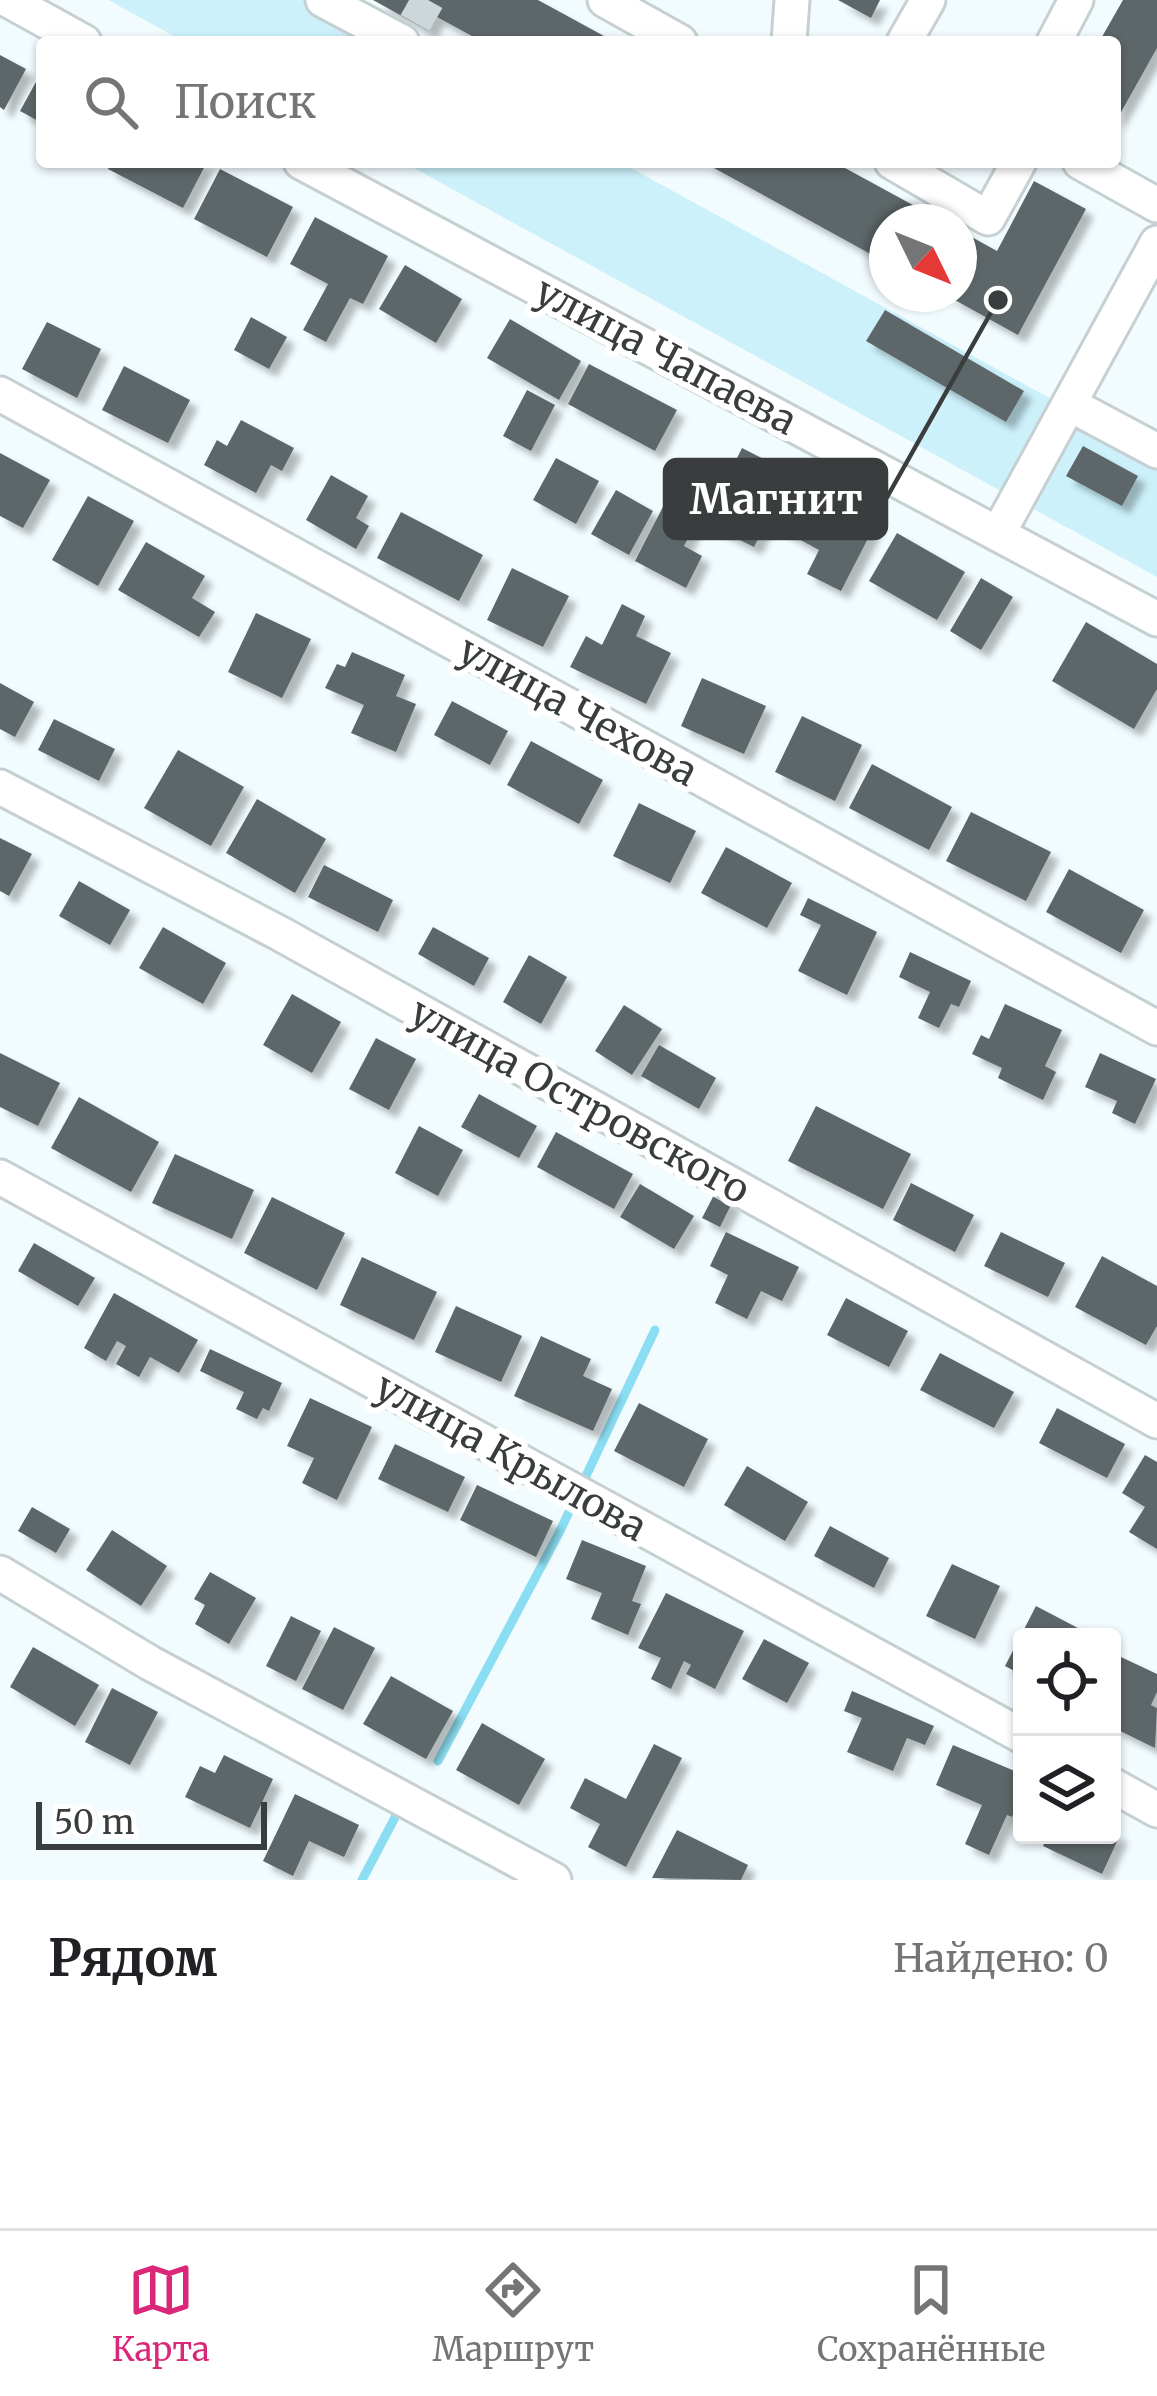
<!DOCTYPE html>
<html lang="ru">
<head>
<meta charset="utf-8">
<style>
  :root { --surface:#fff; --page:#f2f2f2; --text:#202124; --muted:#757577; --line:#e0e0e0; --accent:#db2777 }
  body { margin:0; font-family:Merriweather,serif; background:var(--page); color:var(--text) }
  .controls { position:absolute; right:36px; bottom:36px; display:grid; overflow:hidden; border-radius:12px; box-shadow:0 3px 9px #0004 }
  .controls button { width:108px; height:108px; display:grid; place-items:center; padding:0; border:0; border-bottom:3px solid var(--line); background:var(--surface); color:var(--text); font:60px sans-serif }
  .compass { position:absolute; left:869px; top:204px; width:108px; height:108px; border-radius:50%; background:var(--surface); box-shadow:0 3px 9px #0004; rotate:133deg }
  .scale { position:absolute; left:36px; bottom:30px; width:231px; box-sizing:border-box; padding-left:12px; border:6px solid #393d3e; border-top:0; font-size:33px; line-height:42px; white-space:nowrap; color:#393d3e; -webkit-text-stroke:9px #fff; paint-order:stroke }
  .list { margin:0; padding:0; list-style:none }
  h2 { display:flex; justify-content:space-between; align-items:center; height:156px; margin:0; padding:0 48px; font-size:51px }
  h2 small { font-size:39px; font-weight:400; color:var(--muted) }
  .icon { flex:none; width:66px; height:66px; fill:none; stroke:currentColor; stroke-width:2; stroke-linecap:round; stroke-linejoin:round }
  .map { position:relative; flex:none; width:1157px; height:1880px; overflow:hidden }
  .search { position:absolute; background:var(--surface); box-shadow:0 3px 9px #0004; left:36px; right:36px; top:36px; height:132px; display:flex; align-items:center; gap:30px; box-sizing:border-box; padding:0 42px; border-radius:12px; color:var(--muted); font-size:45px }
  .sheet { height:348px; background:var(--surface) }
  nav { display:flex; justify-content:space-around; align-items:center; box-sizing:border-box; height:168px; border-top:3px solid var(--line); background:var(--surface); font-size:33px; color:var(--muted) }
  nav a { display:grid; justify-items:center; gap:6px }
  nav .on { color:var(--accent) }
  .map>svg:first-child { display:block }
  .green { fill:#ccf1fb }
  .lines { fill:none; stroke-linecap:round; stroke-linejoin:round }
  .stream { stroke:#8bddf1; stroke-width:9 }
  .building { fill:#5d6668; filter:url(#shadow) }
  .minor-tunnel { stroke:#cdd6d8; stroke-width:33; stroke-dasharray:33 16; stroke-linecap:butt }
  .minor-casing { stroke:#c6d0d2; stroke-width:39 }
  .minor { stroke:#fff; stroke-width:33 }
  .labels { text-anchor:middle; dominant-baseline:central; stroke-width:12; stroke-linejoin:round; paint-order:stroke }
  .street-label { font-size:39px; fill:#393d3e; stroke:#fff }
  .leader { fill:none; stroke:#393d3e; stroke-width:4.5 }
  .callout-dot { fill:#393d3e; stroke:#fff; stroke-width:4.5 }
  .callout { fill:#393d3e; stroke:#393d3e; stroke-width:4.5 }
  .callout-label { font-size:42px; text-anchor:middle; font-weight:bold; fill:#fff }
</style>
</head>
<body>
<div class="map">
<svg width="1157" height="1880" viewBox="0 0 1157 1880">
  <defs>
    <filter id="shadow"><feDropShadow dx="8" dy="8" stdDeviation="3" flood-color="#0004"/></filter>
  </defs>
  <rect width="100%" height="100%" fill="#f2fcff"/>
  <g class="green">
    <path d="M 108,0 L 325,0 L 402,42 L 185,42 Z"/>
    <path d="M 403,162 L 620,162 L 1157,457 L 1157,577 Z"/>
  </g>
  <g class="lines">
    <g class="stream">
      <path d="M 438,1761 L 559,1533 L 655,1330"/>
      <path d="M 362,1880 L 401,1806"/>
    </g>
  </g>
  <g class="building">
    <path d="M 373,0 L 538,0 L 615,42 L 483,42 L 437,17 L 429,31 Z"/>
    <path d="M 838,0 L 880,0 L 871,18 Z"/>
    <path d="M 1123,0 L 1157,0 L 1157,48 L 1115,123 L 1115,42 L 1099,42 Z"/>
    <path d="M 0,55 L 26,69 L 4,110 L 0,107 Z"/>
    <path d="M 42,71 L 42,123 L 20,111 Z"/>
    <path d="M 112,162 L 207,162 L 183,208 L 108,169 Z"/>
    <path d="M 703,162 L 834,162 L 944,222 L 887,222 L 887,263 Z"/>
    <path d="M 220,169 L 293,207 L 267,257 L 194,219 Z"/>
    <path d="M 1034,181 L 1086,209 L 1018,335 L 944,294 L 959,294 L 959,230 L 997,251 Z"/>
    <path d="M 315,217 L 388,256 L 363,304 L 350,298 L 326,342 L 303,330 L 328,284 L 290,264 Z"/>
    <path d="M 405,265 L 462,299 L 436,343 L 379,309 Z"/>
    <path d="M 885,310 L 1024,391 L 1006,422 L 866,341 Z"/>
    <path d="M 251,317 L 287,337 L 269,369 L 234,350 Z"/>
    <path d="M 510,319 L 581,361 L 559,400 L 487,358 Z"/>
    <path d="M 47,322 L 101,349 L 77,398 L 22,369 Z"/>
    <path d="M 589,364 L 677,410 L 655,451 L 568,404 Z"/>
    <path d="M 124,366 L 190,400 L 168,443 L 102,410 Z"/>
    <path d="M 527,390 L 555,405 L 531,451 L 503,436 Z"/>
    <path d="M 241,420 L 294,448 L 282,471 L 271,465 L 256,493 L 204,465 L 217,440 L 227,446 Z"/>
    <path d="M 1083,446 L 1138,476 L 1122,506 L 1066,476 Z"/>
    <path d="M 742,448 L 791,473 L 754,547 L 705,523 Z"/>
    <path d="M 0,453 L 50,480 L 23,528 L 0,516 Z"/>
    <path d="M 556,458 L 599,481 L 576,524 L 533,500 Z"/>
    <path d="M 331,475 L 368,496 L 356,518 L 369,526 L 356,549 L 306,520 Z"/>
    <path d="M 803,483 L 877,521 L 841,591 L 807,574 L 819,550 L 780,529 Z"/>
    <path d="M 616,490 L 653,511 L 629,555 L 591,534 Z"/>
    <path d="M 669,495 L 702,512 L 684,546 L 702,556 L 686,588 L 635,561 Z"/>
    <path d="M 88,496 L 134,521 L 98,586 L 52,560 Z"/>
    <path d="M 401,512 L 483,555 L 459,601 L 377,558 Z"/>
    <path d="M 897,533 L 965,572 L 937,620 L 869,581 Z"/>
    <path d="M 146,542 L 205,576 L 192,598 L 215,612 L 199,637 L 118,590 Z"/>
    <path d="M 512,568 L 569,596 L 543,647 L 487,620 Z"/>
    <path d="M 981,578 L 1013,597 L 981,650 L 950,631 Z"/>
    <path d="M 622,604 L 645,616 L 636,636 L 671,653 L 646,704 L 570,667 L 586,636 L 602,645 Z"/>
    <path d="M 256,613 L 311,639 L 282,698 L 228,672 Z"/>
    <path d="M 1086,622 L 1157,664 L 1157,689 L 1134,729 L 1052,681 Z"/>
    <path d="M 352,652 L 405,675 L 396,696 L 416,704 L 396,752 L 351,733 L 364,705 L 325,688 L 337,664 L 345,667 Z"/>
    <path d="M 702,678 L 766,706 L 744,754 L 681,726 Z"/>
    <path d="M 0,683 L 34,702 L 15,737 L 0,729 Z"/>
    <path d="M 452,701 L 508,731 L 490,765 L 434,735 Z"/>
    <path d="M 802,716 L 862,745 L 835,801 L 775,772 Z"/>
    <path d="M 54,719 L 115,749 L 99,781 L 38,750 Z"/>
    <path d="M 531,741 L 603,780 L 579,824 L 507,785 Z"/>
    <path d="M 178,750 L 244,787 L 211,846 L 144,808 Z"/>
    <path d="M 872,764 L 952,807 L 929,850 L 849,808 Z"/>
    <path d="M 257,799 L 326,839 L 295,893 L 226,853 Z"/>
    <path d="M 639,803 L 696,831 L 670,883 L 613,856 Z"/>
    <path d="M 971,812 L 1051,852 L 1026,901 L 946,861 Z"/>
    <path d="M 0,838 L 32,854 L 9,896 L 0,891 Z"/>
    <path d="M 726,847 L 792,883 L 767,928 L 701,893 Z"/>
    <path d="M 324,865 L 393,900 L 378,932 L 308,897 Z"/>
    <path d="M 1069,869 L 1144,910 L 1121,953 L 1046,912 Z"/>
    <path d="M 79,881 L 130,910 L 110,945 L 59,916 Z"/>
    <path d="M 808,898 L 877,932 L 847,995 L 798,971 L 821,925 L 800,915 Z"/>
    <path d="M 163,927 L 226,963 L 203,1004 L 139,968 Z"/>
    <path d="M 433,927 L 489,958 L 474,986 L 418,954 Z"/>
    <path d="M 910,952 L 971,981 L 959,1007 L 951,1004 L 939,1028 L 918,1018 L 930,992 L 899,977 Z"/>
    <path d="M 529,955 L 567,977 L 541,1024 L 503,1002 Z"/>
    <path d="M 292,994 L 341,1022 L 312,1073 L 263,1045 Z"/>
    <path d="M 1005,1004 L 1062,1030 L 1045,1066 L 1056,1072 L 1043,1100 L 998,1078 L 1002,1068 L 972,1054 L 981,1035 L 989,1039 Z"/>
    <path d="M 624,1005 L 662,1029 L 632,1075 L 595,1051 Z"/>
    <path d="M 376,1038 L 416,1059 L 389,1110 L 349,1089 Z"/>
    <path d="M 659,1045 L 716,1078 L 699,1109 L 641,1076 Z"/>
    <path d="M 0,1053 L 60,1083 L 38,1126 L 0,1107 Z"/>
    <path d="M 1100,1053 L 1156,1079 L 1135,1124 L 1112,1113 L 1117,1101 L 1085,1087 Z"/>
    <path d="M 479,1094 L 537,1126 L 519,1158 L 461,1127 Z"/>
    <path d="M 79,1097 L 159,1142 L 131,1192 L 51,1148 Z"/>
    <path d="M 816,1106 L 911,1154 L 883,1209 L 788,1161 Z"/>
    <path d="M 419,1126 L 463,1150 L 438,1196 L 395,1173 Z"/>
    <path d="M 556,1132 L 633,1174 L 614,1209 L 537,1167 Z"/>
    <path d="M 175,1154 L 254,1190 L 232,1239 L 152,1203 Z"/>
    <path d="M 911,1183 L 974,1215 L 955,1252 L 893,1220 Z"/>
    <path d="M 640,1184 L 694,1216 L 674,1249 L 620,1217 Z"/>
    <path d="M 715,1193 L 733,1201 L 720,1227 L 702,1218 Z"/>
    <path d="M 272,1197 L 345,1233 L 317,1290 L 244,1253 Z"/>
    <path d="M 726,1232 L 799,1267 L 782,1301 L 761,1291 L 747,1319 L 715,1303 L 728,1275 L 710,1266 Z"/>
    <path d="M 1001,1232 L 1065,1263 L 1048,1297 L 984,1266 Z"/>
    <path d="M 34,1243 L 95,1278 L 78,1306 L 18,1271 Z"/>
    <path d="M 1102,1256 L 1157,1286 L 1157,1326 L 1146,1345 L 1075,1307 Z"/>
    <path d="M 362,1257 L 437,1292 L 414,1340 L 340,1305 Z"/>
    <path d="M 114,1293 L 198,1340 L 179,1373 L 150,1357 L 139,1377 L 116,1364 L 126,1346 L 117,1341 L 106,1361 L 84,1348 Z"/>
    <path d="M 846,1298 L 908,1331 L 889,1367 L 827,1335 Z"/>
    <path d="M 456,1306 L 522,1336 L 501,1382 L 435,1352 Z"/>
    <path d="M 541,1336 L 591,1359 L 583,1376 L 612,1389 L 593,1431 L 514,1396 Z"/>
    <path d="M 210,1349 L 282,1383 L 269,1411 L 263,1408 L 257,1419 L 236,1409 L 244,1392 L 200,1371 Z"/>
    <path d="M 940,1353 L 1014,1392 L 994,1428 L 920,1390 Z"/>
    <path d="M 310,1398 L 372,1427 L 337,1500 L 302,1483 L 314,1458 L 287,1446 Z"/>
    <path d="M 639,1403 L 708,1439 L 684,1487 L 614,1451 Z"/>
    <path d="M 1057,1408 L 1125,1444 L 1107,1478 L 1039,1443 Z"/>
    <path d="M 395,1444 L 465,1477 L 448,1512 L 378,1479 Z"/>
    <path d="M 1145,1455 L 1157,1462 L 1157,1549 L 1129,1532 L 1145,1507 L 1122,1493 Z"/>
    <path d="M 747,1466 L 808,1502 L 785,1541 L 724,1505 Z"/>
    <path d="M 477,1485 L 553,1521 L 536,1557 L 460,1520 Z"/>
    <path d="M 32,1507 L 70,1529 L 56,1553 L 18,1531 Z"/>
    <path d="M 830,1526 L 889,1558 L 874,1588 L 814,1556 Z"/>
    <path d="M 112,1530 L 167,1566 L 141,1606 L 86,1570 Z"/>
    <path d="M 582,1540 L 646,1566 L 632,1601 L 641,1604 L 628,1635 L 591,1619 L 602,1593 L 566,1579 Z"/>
    <path d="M 952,1564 L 1000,1586 L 975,1639 L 926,1616 Z"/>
    <path d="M 210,1572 L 256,1598 L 229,1644 L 195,1624 L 205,1605 L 194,1599 Z"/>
    <path d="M 666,1593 L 744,1631 L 715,1689 L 686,1674 L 691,1665 L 684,1661 L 671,1689 L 651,1679 L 661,1658 L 638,1648 Z"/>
    <path d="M 1036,1606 L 1095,1637 L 1022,1637 L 1022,1675 L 1005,1666 Z"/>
    <path d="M 291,1616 L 321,1631 L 296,1681 L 266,1666 Z"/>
    <path d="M 334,1627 L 375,1648 L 343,1710 L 302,1689 Z"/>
    <path d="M 764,1639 L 809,1663 L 787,1703 L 742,1679 Z"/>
    <path d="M 33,1647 L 99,1685 L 75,1726 L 10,1687 Z"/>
    <path d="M 1121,1657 L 1157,1674 L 1157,1692 L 1151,1705 L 1157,1708 L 1155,1748 L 1112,1727 L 1112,1677 Z"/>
    <path d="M 391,1676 L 453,1711 L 426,1759 L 363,1724 Z"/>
    <path d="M 112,1688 L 158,1712 L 130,1765 L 85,1742 Z"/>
    <path d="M 852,1691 L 934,1726 L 925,1745 L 907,1738 L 893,1771 L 847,1752 L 862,1718 L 844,1711 Z"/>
    <path d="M 482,1723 L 545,1759 L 519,1805 L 456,1770 Z"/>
    <path d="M 654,1744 L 682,1758 L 626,1867 L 588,1847 L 600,1824 L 570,1808 L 585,1778 L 626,1799 Z"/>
    <path d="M 953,1745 L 1022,1774 L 1022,1793 L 1012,1817 L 1007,1815 L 989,1855 L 965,1844 L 982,1805 L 936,1785 Z"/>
    <path d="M 224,1755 L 273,1779 L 250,1828 L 185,1797 L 200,1766 L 215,1773 Z"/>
    <path d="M 295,1794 L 359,1825 L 344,1857 L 309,1841 L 293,1876 L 263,1861 Z"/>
    <path d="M 677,1830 L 748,1865 L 741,1880 L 652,1878 Z"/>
    <path d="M 1112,1831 L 1120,1835 L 1102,1874 L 1043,1846 L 1048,1835 L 1112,1835 Z"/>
  </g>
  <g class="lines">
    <path class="minor-tunnel" d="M 415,23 L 428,0"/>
    <defs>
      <g id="minor">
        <path d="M 8,0 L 84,42"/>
        <path d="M 323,0 L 402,42"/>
        <path d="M 605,0 L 680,42"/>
        <path d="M 789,42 L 792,0"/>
        <path d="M 904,42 L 928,0"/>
        <path d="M 1054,42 L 1076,0"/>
        <path d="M 301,162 L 1157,619"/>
        <path d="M 892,162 L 988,218 L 1019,162"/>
        <path d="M 1080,162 L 1157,205"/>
        <path d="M 0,394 L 1157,1028"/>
        <path d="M 1069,404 L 1157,451"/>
        <path d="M 999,532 L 1157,243"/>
        <path d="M 0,787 L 279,933 L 1157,1421"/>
        <path d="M 0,1177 L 1022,1736"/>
        <path d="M 0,1573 L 150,1663 L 554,1880"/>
        <path d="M 1112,1785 L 1157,1810"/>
      </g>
    </defs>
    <use href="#minor" class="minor-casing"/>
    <use href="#minor" class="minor"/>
  </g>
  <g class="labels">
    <g class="street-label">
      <text transform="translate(666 356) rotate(28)">улица Чапаева</text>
      <text transform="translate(578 711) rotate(29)">улица Чехова</text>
      <text transform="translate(580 1101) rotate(29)">улица Островского</text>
      <text transform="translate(511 1457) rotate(29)">улица Крылова</text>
    </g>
  </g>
  <path class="leader" d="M998 300L886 499"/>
  <circle class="callout-dot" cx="998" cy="300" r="12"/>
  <rect class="callout" x="665" y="460" width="221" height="78" rx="12"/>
  <g class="callout-label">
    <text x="776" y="514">Магнит</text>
  </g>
</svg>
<div class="controls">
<button><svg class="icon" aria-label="locate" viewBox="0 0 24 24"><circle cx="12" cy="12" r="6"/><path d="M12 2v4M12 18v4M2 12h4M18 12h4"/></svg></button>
<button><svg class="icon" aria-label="layers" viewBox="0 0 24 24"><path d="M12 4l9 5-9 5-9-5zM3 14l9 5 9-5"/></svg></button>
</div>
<svg class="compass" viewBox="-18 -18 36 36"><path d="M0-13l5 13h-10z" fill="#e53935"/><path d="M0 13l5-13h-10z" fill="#757577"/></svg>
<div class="scale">50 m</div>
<div class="search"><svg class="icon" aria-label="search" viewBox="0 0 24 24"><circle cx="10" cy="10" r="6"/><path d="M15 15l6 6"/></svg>Поиск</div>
</div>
<section class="sheet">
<h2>Рядом<small>Найдено: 0</small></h2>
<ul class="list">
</ul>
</section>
<nav>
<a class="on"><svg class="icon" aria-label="map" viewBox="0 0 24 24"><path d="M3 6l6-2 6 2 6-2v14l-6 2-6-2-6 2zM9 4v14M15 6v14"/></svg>Карта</a>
<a><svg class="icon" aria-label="directions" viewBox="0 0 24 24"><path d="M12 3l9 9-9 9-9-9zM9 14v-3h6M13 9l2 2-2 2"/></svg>Маршрут</a>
<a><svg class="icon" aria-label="saved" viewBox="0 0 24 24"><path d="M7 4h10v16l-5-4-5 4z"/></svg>Сохранённые</a>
</nav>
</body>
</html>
